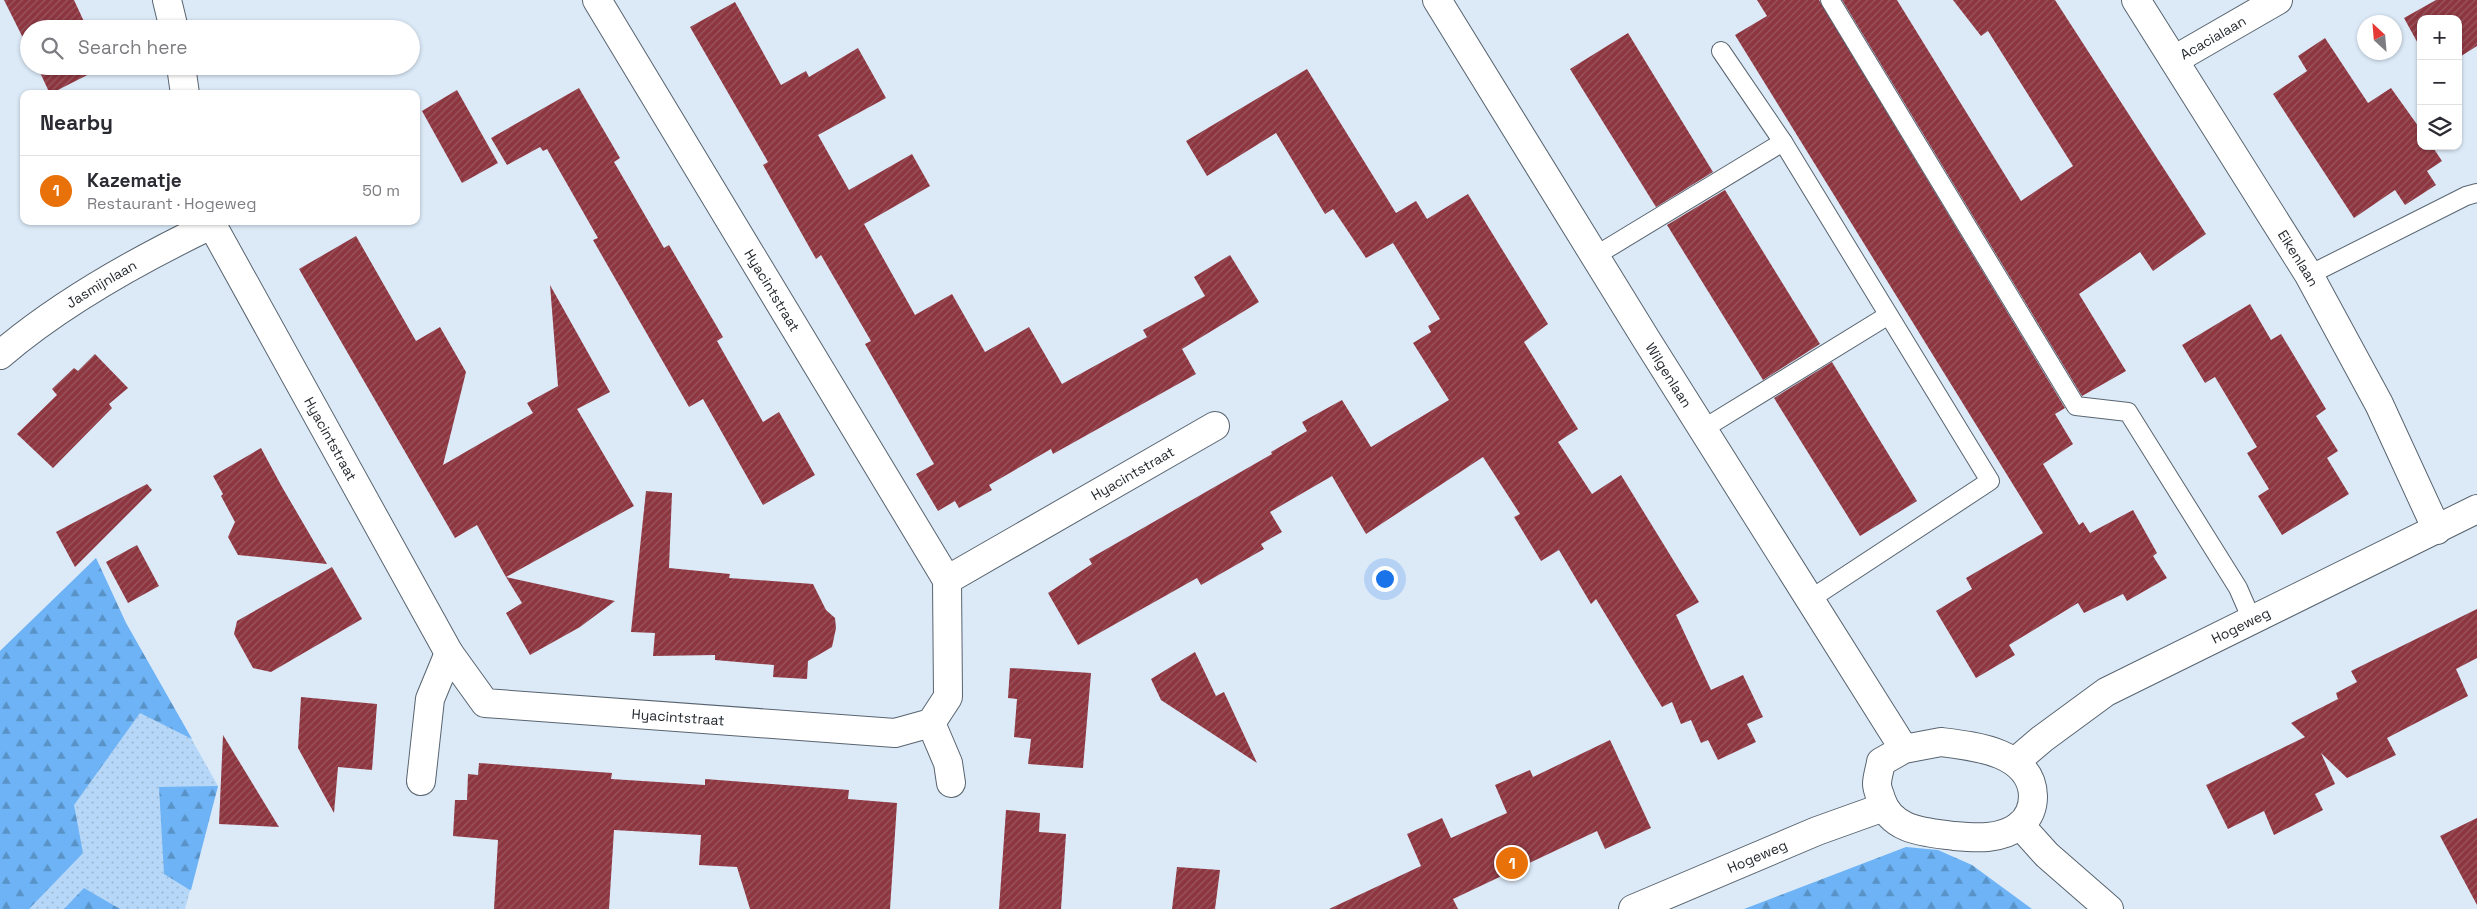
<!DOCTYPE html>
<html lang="en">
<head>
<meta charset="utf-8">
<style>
  :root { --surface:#fff; --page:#f2f2f3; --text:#2b2b33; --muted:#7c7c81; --line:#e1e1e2; --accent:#af1b3c }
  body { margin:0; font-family:"Space Grotesk",sans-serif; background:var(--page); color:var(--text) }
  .controls { position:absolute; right:15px; top:15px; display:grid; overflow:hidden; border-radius:10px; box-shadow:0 1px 4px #0004 }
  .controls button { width:45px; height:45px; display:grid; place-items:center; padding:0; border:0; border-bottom:1px solid var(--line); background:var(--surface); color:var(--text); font:25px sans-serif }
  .compass { position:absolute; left:2357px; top:15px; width:45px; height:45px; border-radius:50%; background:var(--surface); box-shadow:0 1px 4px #0004; rotate:334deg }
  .you { position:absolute; left:1384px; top:578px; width:18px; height:18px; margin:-12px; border:4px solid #fff; border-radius:50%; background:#1a73e8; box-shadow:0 0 0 8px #1a73e833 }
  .badge { display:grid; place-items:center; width:32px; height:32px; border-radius:50%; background:var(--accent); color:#fff; font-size:16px; font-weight:700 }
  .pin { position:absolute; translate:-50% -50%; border:2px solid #fff; box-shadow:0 1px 5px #0006 }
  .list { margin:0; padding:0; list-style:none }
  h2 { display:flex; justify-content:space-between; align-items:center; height:65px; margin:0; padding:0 20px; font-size:21px }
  h2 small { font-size:16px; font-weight:400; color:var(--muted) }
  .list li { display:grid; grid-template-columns:32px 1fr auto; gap:15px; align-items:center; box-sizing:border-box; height:70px; padding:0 20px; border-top:1px solid var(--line) }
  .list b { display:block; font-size:19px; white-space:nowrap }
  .list p { margin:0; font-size:16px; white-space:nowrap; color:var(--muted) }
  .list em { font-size:16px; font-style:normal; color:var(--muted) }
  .icon { flex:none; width:28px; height:28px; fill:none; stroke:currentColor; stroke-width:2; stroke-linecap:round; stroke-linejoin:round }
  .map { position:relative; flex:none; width:2477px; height:909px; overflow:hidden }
  .search { position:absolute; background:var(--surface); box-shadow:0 1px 4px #0004; left:20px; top:20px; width:400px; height:55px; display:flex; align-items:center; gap:12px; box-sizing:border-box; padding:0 18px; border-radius:28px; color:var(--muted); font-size:19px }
  .panel { position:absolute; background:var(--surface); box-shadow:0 1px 4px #0004; left:20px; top:90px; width:400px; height:135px; border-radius:10px }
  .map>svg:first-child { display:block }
  .grass { fill:url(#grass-dots) }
  .forest { fill:url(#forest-firs) }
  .building { fill:url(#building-hatch) }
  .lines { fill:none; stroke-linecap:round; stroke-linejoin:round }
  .service-casing { stroke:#58646f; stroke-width:20 }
  .minor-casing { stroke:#58646f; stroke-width:30 }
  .tertiary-casing { stroke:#58646f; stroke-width:30 }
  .service { stroke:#fff; stroke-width:18 }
  .minor { stroke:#fff; stroke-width:28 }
  .tertiary { stroke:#fff; stroke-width:28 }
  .labels { text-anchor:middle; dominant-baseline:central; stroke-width:5; stroke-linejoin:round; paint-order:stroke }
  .street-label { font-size:14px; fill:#252a2f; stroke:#dceaf8 }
</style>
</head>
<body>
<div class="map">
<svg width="2477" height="909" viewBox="0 0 2477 909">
  <defs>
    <pattern id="grass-dots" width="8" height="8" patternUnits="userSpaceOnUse" patternTransform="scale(1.25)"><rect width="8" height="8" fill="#b6d7f8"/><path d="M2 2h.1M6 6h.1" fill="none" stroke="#9cb9d5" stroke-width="1.8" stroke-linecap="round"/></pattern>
    <pattern id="forest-firs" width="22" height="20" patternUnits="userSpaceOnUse" patternTransform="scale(1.25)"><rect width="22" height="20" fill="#6db3f5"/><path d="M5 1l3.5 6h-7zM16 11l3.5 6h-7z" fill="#5992c7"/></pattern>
    <pattern id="building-hatch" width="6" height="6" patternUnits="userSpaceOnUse" patternTransform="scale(1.25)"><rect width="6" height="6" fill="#8d3640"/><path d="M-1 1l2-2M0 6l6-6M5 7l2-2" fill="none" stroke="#995860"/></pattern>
  </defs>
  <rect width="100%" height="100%" fill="#dceaf8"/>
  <path class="grass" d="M 96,558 L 126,623 L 218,786 L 185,909 L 0,909 L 0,651 Z"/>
  <g class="forest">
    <path d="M 96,558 L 126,623 L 192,739 L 140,713 L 74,805 L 83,853 L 29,909 L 0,909 L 0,651 Z"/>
    <path d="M 218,786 L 191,890 L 190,890 L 164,874 L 159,787 Z"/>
    <path d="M 1906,847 L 1938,850 L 1972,865 L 2032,909 L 1744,909 Z"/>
    <path d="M 84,888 L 120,909 L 64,909 Z"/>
  </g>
  <g class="building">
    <path d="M 4,0 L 74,0 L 87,28 L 29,29 L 29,50 Z"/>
    <path d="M 1757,0 L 1819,0 L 2065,408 L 2055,414 L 2073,444 L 2043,464 L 2079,525 L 2083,522 L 2090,533 L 2133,510 L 2157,553 L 2153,556 L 2167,578 L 2127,601 L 2123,594 L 2084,613 L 2078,603 L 2009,645 L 2015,655 L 1976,678 L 1936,611 L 1972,589 L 1966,578 L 2043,533 L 1735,35 L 1767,16 Z"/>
    <path d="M 1842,0 L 1897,0 L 2021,201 L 2073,166 L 1988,31 L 1981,36 L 1953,0 L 2055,0 L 2206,234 L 2153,271 L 2140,252 L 2079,294 L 2126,371 L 2082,396 Z"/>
    <path d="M 2436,0 L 2477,0 L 2477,46 L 2458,58 L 2458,19 L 2421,19 L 2421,49 L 2404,18 Z"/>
    <path d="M 735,2 L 781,85 L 806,71 L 809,77 L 858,48 L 886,98 L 818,135 L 849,190 L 912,154 L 930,186 L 864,224 L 915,315 L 952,294 L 985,352 L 1029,327 L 1062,384 L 1147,337 L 1143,330 L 1205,296 L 1194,277 L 1230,255 L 1259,302 L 1182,349 L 1196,374 L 1053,454 L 1051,449 L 989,485 L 992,490 L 959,508 L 955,501 L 938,511 L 916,474 L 934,464 L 865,344 L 871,341 L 821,255 L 816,259 L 763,165 L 768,162 L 690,27 Z"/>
    <path d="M 1628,33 L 1713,172 L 1656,207 L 1570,69 Z"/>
    <path d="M 2325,38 L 2368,103 L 2391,88 L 2421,130 L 2421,146 L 2432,146 L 2442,161 L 2427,171 L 2436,185 L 2405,205 L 2395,190 L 2354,218 L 2273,94 L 2307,71 L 2298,56 Z"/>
    <path d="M 37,66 L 102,66 L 103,67 L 50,94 Z"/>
    <path d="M 1307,69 L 1396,213 L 1416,201 L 1427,219 L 1468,194 L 1548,324 L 1524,342 L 1578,429 L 1558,442 L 1592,494 L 1621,475 L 1699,602 L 1676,615 L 1711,690 L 1743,675 L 1763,717 L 1747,724 L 1756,742 L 1718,760 L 1708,740 L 1701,743 L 1691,720 L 1681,724 L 1672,702 L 1662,707 L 1596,599 L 1591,604 L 1559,550 L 1541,561 L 1514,517 L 1520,514 L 1483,457 L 1366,534 L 1332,476 L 1270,512 L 1282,532 L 1261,544 L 1264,549 L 1201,585 L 1197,578 L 1078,645 L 1048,593 L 1092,564 L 1089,559 L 1272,454 L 1271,452 L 1307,431 L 1302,422 L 1342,400 L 1371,447 L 1449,400 L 1413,343 L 1431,332 L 1428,326 L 1440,319 L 1393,243 L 1366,258 L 1333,209 L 1325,214 L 1276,133 L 1207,176 L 1186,141 Z"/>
    <path d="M 579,88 L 620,158 L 614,162 L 664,248 L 669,245 L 723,337 L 717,341 L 763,422 L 779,412 L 815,475 L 763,505 L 703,399 L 689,407 L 593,240 L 598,238 L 547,149 L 543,151 L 540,147 L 507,165 L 491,138 Z"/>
    <path d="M 457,90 L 498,163 L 462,183 L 422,111 Z"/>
    <path d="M 1725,190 L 1820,344 L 1763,380 L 1667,225 Z"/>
    <path d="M 356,236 L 416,341 L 440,327 L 466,372 L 443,465 L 533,413 L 527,403 L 558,386 L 550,285 L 610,392 L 577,409 L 634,506 L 506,577 L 477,525 L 455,538 L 299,269 Z"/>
    <path d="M 2250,304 L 2271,340 L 2281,334 L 2326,409 L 2316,416 L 2338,451 L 2327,458 L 2349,494 L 2282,535 L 2258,496 L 2269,489 L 2247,453 L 2257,447 L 2215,377 L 2205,383 L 2182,345 Z"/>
    <path d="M 95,354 L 128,388 L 109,404 L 112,408 L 53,468 L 17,434 L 57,395 L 52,389 L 74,368 L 78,371 Z"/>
    <path d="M 1832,362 L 1917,501 L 1860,536 L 1774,398 Z"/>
    <path d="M 261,448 L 282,487 L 327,564 L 238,555 L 228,537 L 235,522 L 221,496 L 223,494 L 213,476 Z"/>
    <path d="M 147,484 L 152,490 L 75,567 L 56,532 Z"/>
    <path d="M 646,491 L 672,493 L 669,568 L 730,574 L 729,578 L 813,584 L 826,610 L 835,618 L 836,628 L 832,647 L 808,661 L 807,679 L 773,677 L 774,665 L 715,660 L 715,655 L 653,656 L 655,633 L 631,632 Z"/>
    <path d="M 137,545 L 159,586 L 128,603 L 106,562 Z"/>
    <path d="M 332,567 L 362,619 L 271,672 L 253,668 L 234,634 L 237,621 Z"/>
    <path d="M 506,577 L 615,601 L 580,627 L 530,655 L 506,613 L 522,603 Z"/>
    <path d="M 2477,609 L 2477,658 L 2456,669 L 2468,696 L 2387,738 L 2396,755 L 2347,778 L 2321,753 L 2335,784 L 2315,794 L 2323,810 L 2274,835 L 2264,811 L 2228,829 L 2206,785 L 2305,737 L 2291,723 L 2338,699 L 2336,693 L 2357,682 L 2351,671 Z"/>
    <path d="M 1195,652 L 1216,696 L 1224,692 L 1257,763 L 1161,700 L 1151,679 Z"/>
    <path d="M 1010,668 L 1091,673 L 1083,768 L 1028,764 L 1031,739 L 1014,737 L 1017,699 L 1008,698 Z"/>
    <path d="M 301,697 L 377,704 L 372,770 L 338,767 L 334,813 L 298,748 Z"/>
    <path d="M 223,735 L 279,827 L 219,824 Z"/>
    <path d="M 1610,740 L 1651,828 L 1605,849 L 1597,831 L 1453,899 L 1458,909 L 1329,909 L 1421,866 L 1407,834 L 1442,818 L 1451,838 L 1507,813 L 1495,785 L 1530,770 L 1533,777 Z"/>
    <path d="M 479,763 L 612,773 L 611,779 L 705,785 L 705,779 L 849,790 L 848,799 L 897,803 L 890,909 L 750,909 L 737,867 L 699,865 L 701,835 L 614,830 L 609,909 L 494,909 L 498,840 L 453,836 L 455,800 L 467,800 L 468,774 L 478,775 Z"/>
    <path d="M 1006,810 L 1040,813 L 1039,832 L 1066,834 L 1061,909 L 999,909 Z"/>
    <path d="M 2477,818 L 2477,905 L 2440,836 Z"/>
    <path d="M 1177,867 L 1220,870 L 1215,909 L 1172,909 Z"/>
  </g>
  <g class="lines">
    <defs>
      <g id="service">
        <path d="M 1830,0 L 2076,406 L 2128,412 L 2238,588 L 2252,620"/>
        <path d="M 1721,51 L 1783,142 L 1990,481 L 1809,600"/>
        <path d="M 1595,256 L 1783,142"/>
        <path d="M 2309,275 L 2466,196 L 2477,193"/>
        <path d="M 1703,429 L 1887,316"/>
      </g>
      <g id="minor">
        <path d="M 167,0 L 174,29"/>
        <path id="s1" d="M 597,0 L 947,580"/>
        <path id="s2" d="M 2136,0 L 2309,275 L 2379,404 L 2437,530"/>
        <path id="s3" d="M 2174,60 L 2278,0"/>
        <path d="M 181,66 L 185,94"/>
        <path id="s4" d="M 210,221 L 449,653 L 485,703 L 895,733 L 931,723 L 948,697 L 947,580 L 1215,426"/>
        <path id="s5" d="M 0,355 C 62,302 138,260 211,225"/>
        <path d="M 931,723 L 948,763 L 951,783"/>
        <path id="s6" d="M 2015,762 L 2042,739 L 2106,692 L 2477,509"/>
        <path d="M 421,781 L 430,699 L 449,653"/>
        <path d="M 2020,825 L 2047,855 L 2109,909"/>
      </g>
      <g id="tertiary">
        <path id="s7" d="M 1437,0 L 1646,339 L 1904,749"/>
        <path d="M 1941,742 C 1974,746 2032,752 2033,796 C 2033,808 2029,818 2019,826 C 2000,840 1976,838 1954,836 C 1925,832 1891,831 1881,799 C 1880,795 1877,789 1877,784 C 1877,777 1880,769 1881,762 L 1904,749 Z"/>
        <path id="s8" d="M 1633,909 L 1817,831 L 1884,807"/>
      </g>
    </defs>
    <use href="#service" class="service-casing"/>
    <use href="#minor" class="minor-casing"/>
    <use href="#tertiary" class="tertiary-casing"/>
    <use href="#service" class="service"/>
    <use href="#minor" class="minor"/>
    <use href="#tertiary" class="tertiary"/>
  </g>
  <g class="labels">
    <g class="street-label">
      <text stroke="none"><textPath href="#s3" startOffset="45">Acacialaan</textPath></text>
      <text stroke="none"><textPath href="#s2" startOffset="305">Eikenlaan</textPath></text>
      <text stroke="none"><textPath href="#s5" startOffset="124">Jasmijnlaan</textPath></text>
      <text stroke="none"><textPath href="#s1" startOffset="339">Hyacintstraat</textPath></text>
      <text stroke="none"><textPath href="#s7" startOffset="441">Wilgenlaan</textPath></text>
      <text stroke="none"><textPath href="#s4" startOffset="249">Hyacintstraat</textPath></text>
      <text stroke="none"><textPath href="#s4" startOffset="1366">Hyacintstraat</textPath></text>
      <text stroke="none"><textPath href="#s6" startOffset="265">Hogeweg</textPath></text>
      <text stroke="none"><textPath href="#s4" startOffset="749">Hyacintstraat</textPath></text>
      <text stroke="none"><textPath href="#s8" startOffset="135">Hogeweg</textPath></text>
    </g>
  </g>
</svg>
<div class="controls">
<button>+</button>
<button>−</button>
<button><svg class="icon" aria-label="layers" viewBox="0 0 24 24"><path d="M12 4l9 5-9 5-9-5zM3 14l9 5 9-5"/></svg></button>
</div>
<svg class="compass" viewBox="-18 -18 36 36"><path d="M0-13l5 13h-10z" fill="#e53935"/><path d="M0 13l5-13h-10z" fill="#7c7c81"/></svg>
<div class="you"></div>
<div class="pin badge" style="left:1512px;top:863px;background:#e8710a">1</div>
<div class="search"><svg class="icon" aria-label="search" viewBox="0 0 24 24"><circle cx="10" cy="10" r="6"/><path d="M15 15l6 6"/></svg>Search here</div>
<section class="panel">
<h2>Nearby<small></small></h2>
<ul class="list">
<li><span class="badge" style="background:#e8710a">1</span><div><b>Kazematje</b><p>Restaurant · Hogeweg</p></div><em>50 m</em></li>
</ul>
</section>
</div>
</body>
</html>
